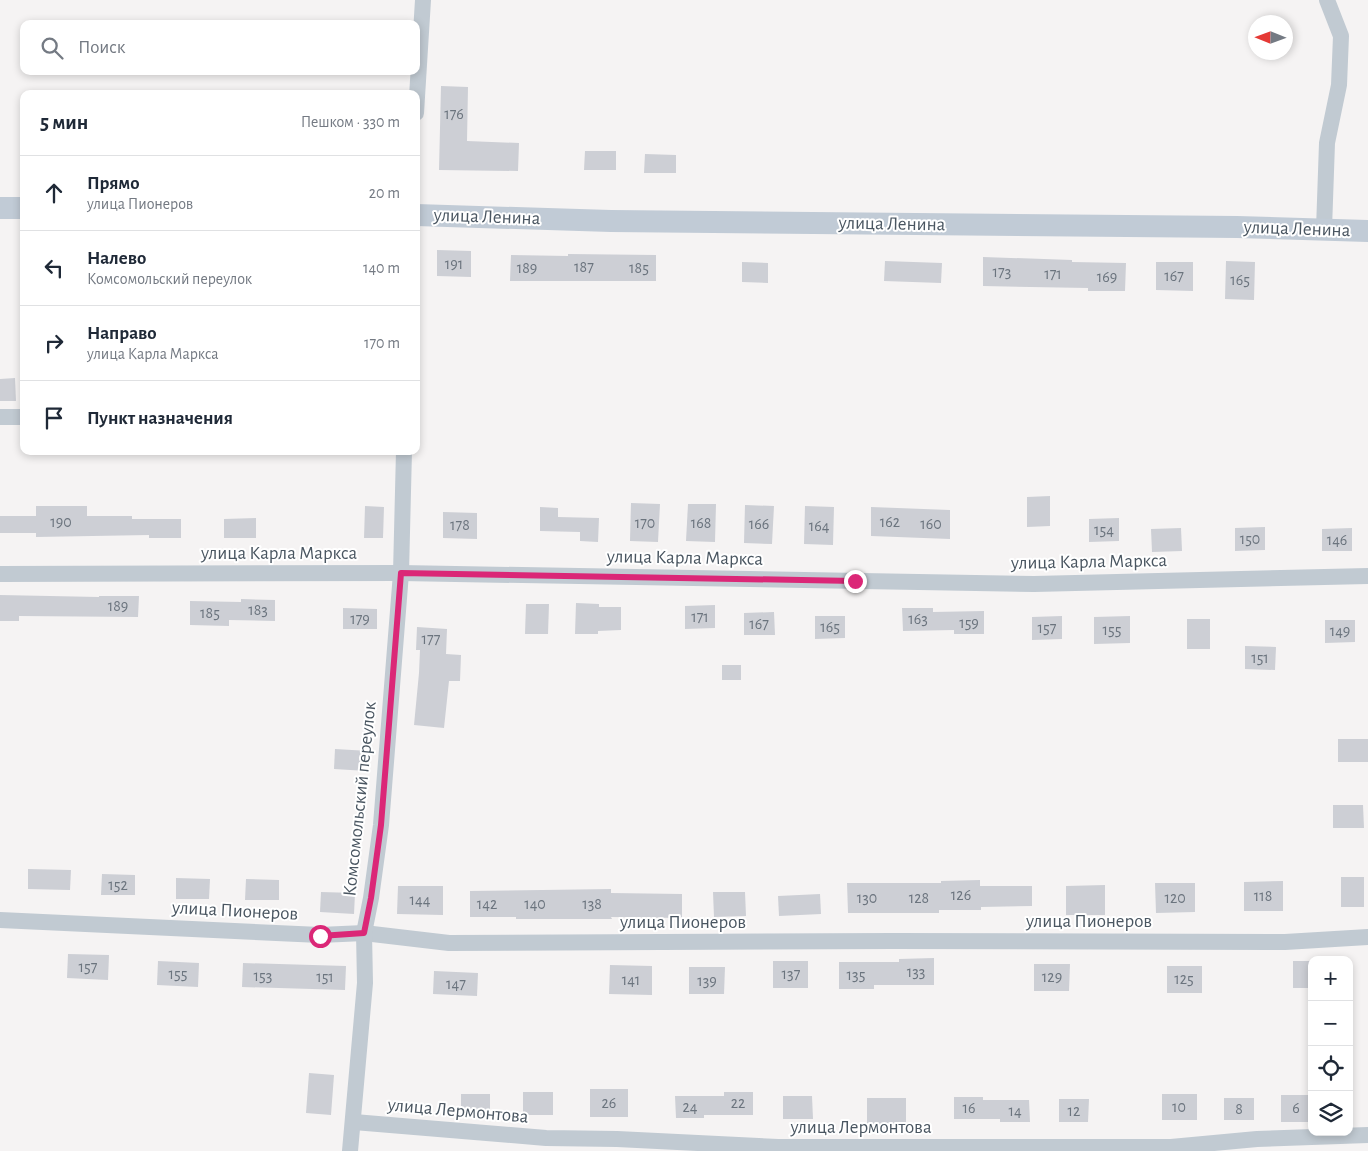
<!DOCTYPE html>
<html lang="ru">
<head>
<meta charset="utf-8">
<style>
  :root { --surface:#fff; --page:#f6f6f7; --text:#1f2937; --muted:#747a83; --line:#e0e1e3 }
  body { margin:0; font-family:"Alegreya Sans",sans-serif; background:var(--page); color:var(--text) }
  .controls { position:absolute; right:15px; bottom:15px; display:grid; overflow:hidden; border-radius:10px; box-shadow:0 2px 8px #0003 }
  .controls button { width:45px; height:45px; display:grid; place-items:center; padding:0; border:0; border-bottom:1px solid var(--line); background:var(--surface); color:var(--text); font:25px sans-serif }
  .compass { position:absolute; left:1248px; top:15px; width:45px; height:45px; border-radius:50%; background:var(--surface); box-shadow:0 2px 8px #0003; rotate:271deg }
  .stop { position:absolute; width:15px; height:15px; margin:-11px; border:4px solid #db2777; border-radius:50%; background:#fff }
  .stop.end { background:#db2777; border-color:#fff; box-shadow:0 1px 5px #0008 }
  .list { margin:0; padding:0; list-style:none }
  h2 { display:flex; justify-content:space-between; align-items:center; height:65px; margin:0; padding:0 20px; font-size:21px }
  h2 small { font-size:16px; font-weight:400; color:var(--muted) }
  .list li { display:grid; grid-template-columns:32px 1fr auto; gap:15px; align-items:center; box-sizing:border-box; height:75px; padding:0 20px; border-top:1px solid var(--line) }
  .list b { display:block; font-size:19px; white-space:nowrap }
  .list p { margin:0; font-size:16px; white-space:nowrap; color:var(--muted) }
  .list em { font-size:16px; font-style:normal; color:var(--muted) }
  .icon { flex:none; width:28px; height:28px; fill:none; stroke:currentColor; stroke-width:2; stroke-linecap:round; stroke-linejoin:round }
  .map { position:relative; flex:none; width:1368px; height:1151px; overflow:hidden }
  .search { position:absolute; background:var(--surface); box-shadow:0 2px 8px #0003; left:20px; top:20px; width:400px; height:55px; display:flex; align-items:center; gap:12px; box-sizing:border-box; padding:0 18px; border-radius:10px; color:var(--muted); font-size:19px }
  .panel { position:absolute; background:var(--surface); box-shadow:0 2px 8px #0003; left:20px; top:90px; width:400px; height:365px; border-radius:10px }
  .map>svg:first-child { display:block }
  .building { fill:#cdcfd5 }
  .lines { fill:none; stroke-linecap:round; stroke-linejoin:round }
  .minor { stroke:#c1cad2; stroke-width:16 }
  .secondary { stroke:#c1cbd6; stroke-width:22 }
  .route { stroke:#db2777; stroke-width:6 }
  .labels { text-anchor:middle; dominant-baseline:central; stroke-width:4; stroke-linejoin:round; paint-order:stroke }
  .number-label { font-size:16px; fill:#6b747e }
  .street-label { font-size:19px; fill:#4a5661; stroke:#fff }
</style>
</head>
<body>
<div class="map">
<svg width="1368" height="1151" viewBox="0 0 1368 1151">
  <rect width="100%" height="100%" fill="#f5f3f3"/>
  <g class="building">
    <path d="M 441,86 L 468,87 L 467,141 L 519,143 L 518,171 L 439,170 Z"/>
    <path d="M 585,151 L 616,151 L 616,170 L 584,170 Z"/>
    <path d="M 645,154 L 676,155 L 676,173 L 644,173 Z"/>
    <path d="M 437,250 L 471,251 L 471,277 L 437,276 Z"/>
    <path d="M 568,254 L 656,255 L 656,281 L 510,281 L 511,255 L 568,256 Z"/>
    <path d="M 983,257 L 1072,260 L 1072,262 L 1126,263 L 1125,291 L 1088,291 L 1088,288 L 983,286 Z"/>
    <path d="M 885,261 L 942,263 L 941,283 L 884,281 Z"/>
    <path d="M 1226,261 L 1255,262 L 1254,300 L 1225,299 Z"/>
    <path d="M 742,262 L 768,263 L 768,283 L 742,282 Z"/>
    <path d="M 1156,262 L 1193,262 L 1193,291 L 1156,290 Z"/>
    <path d="M 15,378 L 16,401 L 0,401 L 0,379 Z"/>
    <path d="M 1050,496 L 1050,526 L 1027,527 L 1027,497 Z"/>
    <path d="M 631,503 L 660,504 L 658,542 L 630,541 Z"/>
    <path d="M 688,504 L 716,504 L 715,542 L 686,541 Z"/>
    <path d="M 745,505 L 774,506 L 772,544 L 744,543 Z"/>
    <path d="M 36,506 L 87,506 L 87,516 L 132,516 L 132,519 L 181,519 L 181,538 L 149,538 L 149,535 L 36,537 L 36,533 L 0,533 L 0,516 L 36,516 Z"/>
    <path d="M 365,506 L 384,507 L 383,538 L 364,538 Z"/>
    <path d="M 805,506 L 834,507 L 833,545 L 804,544 Z"/>
    <path d="M 540,507 L 558,508 L 558,517 L 599,518 L 598,542 L 580,541 L 580,532 L 540,531 Z"/>
    <path d="M 871,507 L 950,510 L 950,539 L 871,536 Z"/>
    <path d="M 443,512 L 477,513 L 477,539 L 443,538 Z"/>
    <path d="M 256,518 L 256,538 L 224,538 L 224,519 Z"/>
    <path d="M 1119,518 L 1119,541 L 1089,542 L 1089,519 Z"/>
    <path d="M 1265,527 L 1265,550 L 1235,551 L 1235,528 Z"/>
    <path d="M 1181,528 L 1182,551 L 1152,552 L 1151,529 Z"/>
    <path d="M 1352,528 L 1352,551 L 1322,551 L 1322,529 Z"/>
    <path d="M 0,595 L 99,597 L 99,596 L 139,596 L 138,617 L 19,616 L 19,621 L 0,621 Z"/>
    <path d="M 241,599 L 275,600 L 275,621 L 229,620 L 229,626 L 190,625 L 190,601 L 241,602 Z"/>
    <path d="M 576,603 L 599,604 L 599,607 L 621,607 L 621,630 L 598,631 L 598,634 L 575,634 Z"/>
    <path d="M 526,604 L 549,604 L 548,634 L 525,634 Z"/>
    <path d="M 715,605 L 715,628 L 685,629 L 685,606 Z"/>
    <path d="M 343,608 L 377,609 L 377,629 L 343,629 Z"/>
    <path d="M 902,608 L 933,608 L 933,612 L 984,611 L 984,634 L 954,634 L 954,630 L 903,631 Z"/>
    <path d="M 774,612 L 775,635 L 744,635 L 744,613 Z"/>
    <path d="M 815,616 L 845,616 L 845,638 L 815,639 Z"/>
    <path d="M 1062,616 L 1062,639 L 1032,640 L 1032,617 Z"/>
    <path d="M 1130,616 L 1130,643 L 1094,644 L 1094,617 Z"/>
    <rect x="1187" y="619" width="23" height="30"/>
    <path d="M 1325,620 L 1355,620 L 1355,642 L 1325,643 Z"/>
    <path d="M 417,627 L 447,629 L 446,654 L 461,655 L 460,681 L 449,681 L 444,728 L 414,725 L 419,673 L 420,650 L 416,650 Z"/>
    <path d="M 1245,646 L 1276,647 L 1275,670 L 1245,669 Z"/>
    <rect x="722" y="665" width="19" height="15"/>
    <rect x="1338" y="739" width="30" height="23"/>
    <path d="M 335,749 L 369,751 L 367,771 L 334,769 Z"/>
    <path d="M 1333,805 L 1363,805 L 1364,828 L 1333,828 Z"/>
    <path d="M 28,869 L 71,870 L 70,890 L 28,889 Z"/>
    <path d="M 102,874 L 135,875 L 135,895 L 101,895 Z"/>
    <rect x="1341" y="877" width="23" height="30"/>
    <path d="M 176,878 L 210,879 L 209,899 L 176,899 Z"/>
    <path d="M 246,879 L 279,880 L 279,900 L 245,900 Z"/>
    <path d="M 980,880 L 980,886 L 1032,886 L 1032,906 L 981,907 L 981,910 L 939,910 L 939,913 L 848,913 L 847,883 L 941,883 L 941,881 Z"/>
    <path d="M 1283,881 L 1283,911 L 1244,911 L 1244,882 Z"/>
    <path d="M 1155,883 L 1195,883 L 1195,912 L 1156,913 Z"/>
    <path d="M 1105,885 L 1105,915 L 1066,915 L 1066,886 Z"/>
    <path d="M 398,886 L 443,886 L 443,915 L 397,914 Z"/>
    <path d="M 611,889 L 611,893 L 682,894 L 682,918 L 611,917 L 612,919 L 516,919 L 516,917 L 470,917 L 470,891 Z"/>
    <path d="M 321,892 L 355,893 L 354,914 L 320,912 Z"/>
    <path d="M 713,892 L 745,892 L 746,916 L 714,917 Z"/>
    <path d="M 820,894 L 821,914 L 779,916 L 778,896 Z"/>
    <path d="M 68,954 L 109,955 L 108,980 L 67,978 Z"/>
    <path d="M 934,958 L 934,985 L 874,985 L 874,989 L 839,989 L 839,962 L 899,962 L 899,959 Z"/>
    <path d="M 158,961 L 199,963 L 198,987 L 157,985 Z"/>
    <rect x="773" y="961" width="35" height="27"/>
    <rect x="1293" y="961" width="19" height="27"/>
    <path d="M 243,963 L 346,966 L 345,990 L 242,987 Z"/>
    <path d="M 1034,964 L 1070,964 L 1069,991 L 1034,991 Z"/>
    <path d="M 610,965 L 652,966 L 652,995 L 609,994 Z"/>
    <rect x="1167" y="966" width="35" height="27"/>
    <path d="M 689,967 L 725,967 L 724,994 L 689,994 Z"/>
    <path d="M 434,971 L 478,973 L 477,996 L 433,994 Z"/>
    <path d="M 309,1073 L 334,1075 L 331,1115 L 306,1113 Z"/>
    <rect x="590" y="1089" width="38" height="28"/>
    <rect x="523" y="1092" width="30" height="23"/>
    <path d="M 724,1092 L 753,1092 L 753,1115 L 704,1115 L 704,1118 L 676,1118 L 675,1096 L 724,1096 Z"/>
    <rect x="461" y="1094" width="29" height="22"/>
    <rect x="1162" y="1094" width="35" height="26"/>
    <rect x="1281" y="1095" width="31" height="27"/>
    <path d="M 783,1096 L 812,1096 L 813,1119 L 783,1119 Z"/>
    <path d="M 954,1097 L 983,1097 L 983,1100 L 1029,1100 L 1030,1122 L 1000,1122 L 1000,1119 L 954,1119 Z"/>
    <rect x="867" y="1098" width="39" height="30"/>
    <rect x="1224" y="1098" width="30" height="22"/>
    <path d="M 1059,1099 L 1089,1099 L 1088,1122 L 1059,1122 Z"/>
  </g>
  <g class="lines">
    <g class="minor">
      <path d="M 416,113 L 423,0"/>
      <path d="M 1324,229 L 1327,143 L 1339,85 L 1341,36 L 1327,0"/>
      <path d="M 0,417 L 24,417"/>
      <path d="M 0,574 L 401,573 L 1034,584 L 1368,576"/>
      <path d="M 0,920 L 320,935 L 364,933 L 449,943 L 893,941 L 1285,942 L 1368,937"/>
      <path d="M 354,1122 L 546,1138 L 617,1139 L 778,1147 L 1171,1147 L 1257,1139 L 1368,1135"/>
      <path d="M 350,1151 L 365,983 L 364,933 L 371,898 L 381,825 L 401,573 L 404,451"/>
    </g>
    <g class="secondary">
      <path d="M 0,208 L 24,208"/>
      <path d="M 416,215 L 611,221 L 1237,227 L 1368,231"/>
    </g>
  </g>
  <g class="lines">
    <path class="route" d="M 320,936 L 364,933 L 371,898 L 381,825 L 401,573 L 855,581"/>
  </g>
  <g class="labels">
    <g class="number-label">
      <text x="454" y="114">176</text>
      <text x="454" y="264">191</text>
      <text x="584" y="267">187</text>
      <text x="527" y="268">189</text>
      <text x="639" y="268">185</text>
      <text x="1002" y="272">173</text>
      <text x="1053" y="274">171</text>
      <text x="1174" y="276">167</text>
      <text x="1107" y="277">169</text>
      <text x="1240" y="280">165</text>
      <text x="61" y="522">190</text>
      <text x="890" y="522">162</text>
      <text x="645" y="523">170</text>
      <text x="701" y="523">168</text>
      <text x="759" y="524">166</text>
      <text x="931" y="524">160</text>
      <text x="460" y="525">178</text>
      <text x="819" y="526">164</text>
      <text x="1104" y="530">154</text>
      <text x="1250" y="539">150</text>
      <text x="1337" y="540">146</text>
      <text x="118" y="606">189</text>
      <text x="258" y="610">183</text>
      <text x="210" y="613">185</text>
      <text x="700" y="617">171</text>
      <text x="360" y="619">179</text>
      <text x="918" y="619">163</text>
      <text x="969" y="623">159</text>
      <text x="759" y="624">167</text>
      <text x="830" y="627">165</text>
      <text x="1047" y="628">157</text>
      <text x="1112" y="630">155</text>
      <text x="1340" y="631">149</text>
      <text x="431" y="639">177</text>
      <text x="1260" y="658">151</text>
      <text x="118" y="885">152</text>
      <text x="961" y="895">126</text>
      <text x="1263" y="896">118</text>
      <text x="867" y="898">130</text>
      <text x="919" y="898">128</text>
      <text x="1175" y="898">120</text>
      <text x="420" y="900">144</text>
      <text x="487" y="904">142</text>
      <text x="535" y="904">140</text>
      <text x="592" y="904">138</text>
      <text x="88" y="967">157</text>
      <text x="916" y="972">133</text>
      <text x="178" y="974">155</text>
      <text x="791" y="974">137</text>
      <text x="856" y="975">135</text>
      <text x="263" y="976">153</text>
      <text x="325" y="977">151</text>
      <text x="1052" y="977">129</text>
      <text x="1184" y="979">125</text>
      <text x="631" y="980">141</text>
      <text x="707" y="981">139</text>
      <text x="456" y="984">147</text>
      <text x="609" y="1103">26</text>
      <text x="738" y="1103">22</text>
      <text x="690" y="1107">24</text>
      <text x="1179" y="1107">10</text>
      <text x="969" y="1108">16</text>
      <text x="1296" y="1108">6</text>
      <text x="1239" y="1109">8</text>
      <text x="1015" y="1111">14</text>
      <text x="1074" y="1111">12</text>
    </g>
    <g class="street-label">
      <text transform="translate(487 217) rotate(2)">улица Ленина</text>
      <text transform="translate(892 224) rotate(1)">улица Ленина</text>
      <text transform="translate(1297 229) rotate(2)">улица Ленина</text>
      <text x="279" y="553">улица Карла Маркса</text>
      <text transform="translate(685 558) rotate(1)">улица Карла Маркса</text>
      <text transform="translate(1089 562) rotate(-1)">улица Карла Маркса</text>
      <text transform="translate(360 799) rotate(-84)">Комсомольский переулок</text>
      <text transform="translate(235 911) rotate(3)">улица Пионеров</text>
      <text x="1089" y="921">улица Пионеров</text>
      <text x="683" y="922">улица Пионеров</text>
      <text transform="translate(458 1111) rotate(5)">улица Лермонтова</text>
      <text x="861" y="1127">улица Лермонтова</text>
    </g>
  </g>
</svg>
<div class="controls">
<button>+</button>
<button>−</button>
<button><svg class="icon" aria-label="locate" viewBox="0 0 24 24"><circle cx="12" cy="12" r="6"/><path d="M12 2v4M12 18v4M2 12h4M18 12h4"/></svg></button>
<button><svg class="icon" aria-label="layers" viewBox="0 0 24 24"><path d="M12 4l9 5-9 5-9-5zM3 14l9 5 9-5"/></svg></button>
</div>
<svg class="compass" viewBox="-18 -18 36 36"><path d="M0-13l5 13h-10z" fill="#e53935"/><path d="M0 13l5-13h-10z" fill="#747a83"/></svg>
<div class="stop" style="left:320px;top:936px"></div>
<div class="stop end" style="left:855px;top:581px"></div>
<div class="search"><svg class="icon" aria-label="search" viewBox="0 0 24 24"><circle cx="10" cy="10" r="6"/><path d="M15 15l6 6"/></svg>Поиск</div>
<section class="panel">
<h2>5 мин<small>Пешком · 330 m</small></h2>
<ul class="list">
<li><svg class="icon" aria-label="ahead" viewBox="0 0 24 24"><path d="M12 20V5M6 11l6-6 6 6"/></svg><div><b>Прямо</b><p>улица Пионеров</p></div><em>20 m</em></li>
<li><svg class="icon" aria-label="left" viewBox="0 0 24 24"><path d="M17 20v-9H6M10 6l-5 5 5 5"/></svg><div><b>Налево</b><p>Комсомольский переулок</p></div><em>140 m</em></li>
<li><svg class="icon" aria-label="right" viewBox="0 0 24 24"><path d="M7 20v-9h11M14 6l5 5-5 5"/></svg><div><b>Направо</b><p>улица Карла Маркса</p></div><em>170 m</em></li>
<li><svg class="icon" aria-label="arrive" viewBox="0 0 24 24"><path d="M6 21V4h12l-3 4 3 4H6"/></svg><div><b>Пункт назначения</b></div></li>
</ul>
</section>
</div>
</body>
</html>
